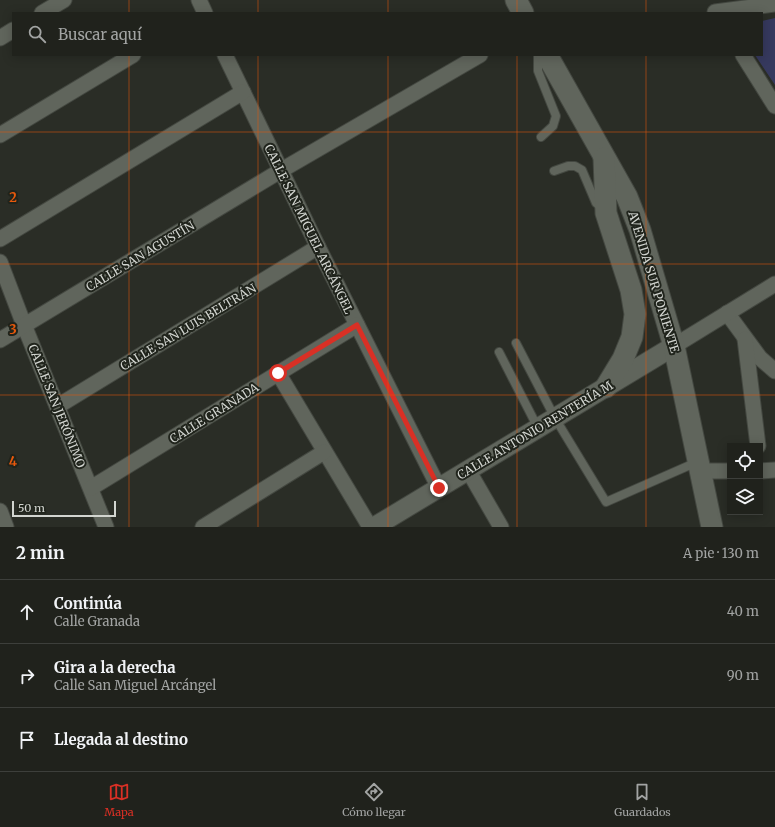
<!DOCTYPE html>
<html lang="es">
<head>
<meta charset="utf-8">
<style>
  :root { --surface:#20221c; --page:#2d2f29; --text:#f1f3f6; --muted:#a2a4a3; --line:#3d3f3b; --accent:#d93025 }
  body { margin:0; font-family:Merriweather,serif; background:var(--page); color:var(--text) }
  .controls { position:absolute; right:12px; bottom:12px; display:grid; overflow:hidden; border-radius:0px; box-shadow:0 2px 10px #0003 }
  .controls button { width:36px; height:36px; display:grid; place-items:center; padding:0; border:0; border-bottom:1px solid var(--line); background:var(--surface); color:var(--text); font:20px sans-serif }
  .scale { position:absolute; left:12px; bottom:10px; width:104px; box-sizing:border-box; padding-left:4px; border:2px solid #d2d5d0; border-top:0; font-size:11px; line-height:14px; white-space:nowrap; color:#d2d5d0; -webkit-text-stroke:3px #20241c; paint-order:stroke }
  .stop { position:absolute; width:12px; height:12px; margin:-9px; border:3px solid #d93025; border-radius:50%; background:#fff }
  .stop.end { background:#d93025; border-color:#fff; box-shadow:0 1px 4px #0008 }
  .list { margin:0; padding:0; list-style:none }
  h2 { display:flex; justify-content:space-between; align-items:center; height:52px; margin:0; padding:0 16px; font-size:17px }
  h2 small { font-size:13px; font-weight:400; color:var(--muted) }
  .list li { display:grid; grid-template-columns:26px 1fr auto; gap:12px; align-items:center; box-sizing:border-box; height:64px; padding:0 16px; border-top:1px solid var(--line) }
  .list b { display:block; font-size:15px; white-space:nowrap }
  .list p { margin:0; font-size:13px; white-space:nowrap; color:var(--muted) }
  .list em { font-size:13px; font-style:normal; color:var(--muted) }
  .icon { flex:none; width:22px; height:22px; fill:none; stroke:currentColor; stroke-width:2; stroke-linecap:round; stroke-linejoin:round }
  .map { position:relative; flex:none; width:775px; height:527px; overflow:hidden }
  .search { position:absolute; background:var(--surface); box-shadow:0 2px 10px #0003; left:12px; right:12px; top:12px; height:44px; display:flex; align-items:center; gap:10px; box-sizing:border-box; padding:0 14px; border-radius:0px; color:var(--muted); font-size:15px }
  .sheet { height:244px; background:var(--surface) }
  nav { display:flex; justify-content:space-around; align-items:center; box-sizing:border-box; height:56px; border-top:1px solid var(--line); background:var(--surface); font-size:11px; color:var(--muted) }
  nav a { display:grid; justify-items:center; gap:2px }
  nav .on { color:var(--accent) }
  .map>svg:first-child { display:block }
  .green { fill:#36395e }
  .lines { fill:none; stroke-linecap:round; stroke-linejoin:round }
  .service-casing { stroke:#444841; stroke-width:10 }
  .minor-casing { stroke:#444841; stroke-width:17 }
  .tertiary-casing { stroke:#444841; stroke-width:21 }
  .secondary-casing { stroke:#444841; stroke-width:23 }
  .service { stroke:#60655c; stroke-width:8 }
  .minor { stroke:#60655c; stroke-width:15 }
  .tertiary { stroke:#60655c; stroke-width:19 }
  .secondary { stroke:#60655c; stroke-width:21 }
  .route { stroke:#d93025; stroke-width:5 }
  .grid { fill:none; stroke:#e8590c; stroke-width:1; stroke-opacity:0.55 }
  .labels { text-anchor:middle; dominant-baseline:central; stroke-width:4; stroke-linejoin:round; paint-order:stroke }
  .street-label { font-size:12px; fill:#d2d5d0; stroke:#20241c }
  .grid-label { font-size:13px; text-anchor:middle; font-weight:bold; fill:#e8590c; stroke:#20241c; stroke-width:4; stroke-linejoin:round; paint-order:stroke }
</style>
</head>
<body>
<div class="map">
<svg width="775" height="527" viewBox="0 0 775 527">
  <rect width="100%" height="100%" fill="#2a2d26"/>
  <path class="green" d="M 775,18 L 775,85 L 755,55 L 762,55 L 762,21 Z"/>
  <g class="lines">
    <defs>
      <g id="service">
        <path d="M 538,55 L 538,71 L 556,116 L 553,126 L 541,137"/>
        <path d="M 554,171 L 568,166 L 575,166 L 582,170 L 596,203 L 602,208"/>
        <path d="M 516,343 L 555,418 L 606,502 L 697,462"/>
        <path d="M 499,352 L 538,428"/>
      </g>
      <g id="minor">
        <path d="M 199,0 L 205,13"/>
        <path d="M 715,12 L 775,4"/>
        <path d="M 42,13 L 64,0"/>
        <path d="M 0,38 L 13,30"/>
        <path d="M 225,55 L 318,247 L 439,488"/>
        <path d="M 743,55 L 775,106"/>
        <path d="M 0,135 L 133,55"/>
        <path d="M 0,239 L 243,92"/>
        <path d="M 0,262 L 24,325 L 106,527"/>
        <path d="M 727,313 L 760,358 L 775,371"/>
        <path d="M 745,339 L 758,446"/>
        <path d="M 0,340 L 280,171 L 480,55"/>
        <path d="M 674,346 L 775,284"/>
        <path d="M 278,373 L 370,527"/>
        <path d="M 58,406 L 318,247"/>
        <path d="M 468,470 L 501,527"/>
        <path d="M 701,471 L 730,471"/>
        <path d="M 760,471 L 775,470"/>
        <path d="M 91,488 L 357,325"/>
        <path d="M 0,511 L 6,527"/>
        <path d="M 203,527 L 324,452"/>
      </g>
      <path id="tertiary" d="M 374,527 L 674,346"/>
      <g id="secondary">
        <path d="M 516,0 L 523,13"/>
        <path d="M 547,55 L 627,197 L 640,230 L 674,346 L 712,527"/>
        <path d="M 604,158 L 606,213 L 631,290 L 635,314 L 632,337 L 623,359 L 606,387"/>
      </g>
    </defs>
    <use href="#service" class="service-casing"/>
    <use href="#minor" class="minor-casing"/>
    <use href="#tertiary" class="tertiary-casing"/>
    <use href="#secondary" class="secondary-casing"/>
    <use href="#service" class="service"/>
    <use href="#minor" class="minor"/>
    <use href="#tertiary" class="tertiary"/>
    <use href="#secondary" class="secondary"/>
  </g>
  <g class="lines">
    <path class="route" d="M 278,373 L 357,325 L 439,488"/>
  </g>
  <path class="grid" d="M 129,0 L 129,13M 258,0 L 258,13M 388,0 L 388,13M 517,0 L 517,13M 646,0 L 646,13M 129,55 L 129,527M 258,55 L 258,527M 388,55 L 388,527M 517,55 L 517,527M 646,55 L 646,527M 0,132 L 775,132M 0,264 L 775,264M 0,395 L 775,395"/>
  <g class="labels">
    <g class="street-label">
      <text transform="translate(309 229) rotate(64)">CALLE SAN MIGUEL ARCÁNGEL</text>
      <text transform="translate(140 256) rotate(-31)">CALLE SAN AGUSTÍN</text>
      <text transform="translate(654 282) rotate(73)">AVENIDA SUR PONIENTE</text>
      <text transform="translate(188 327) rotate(-31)">CALLE SAN LUIS BELTRÁN</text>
      <text transform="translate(57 406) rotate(68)">CALLE SAN JERÓNIMO</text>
      <text transform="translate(214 413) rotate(-32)">CALLE GRANADA</text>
      <text transform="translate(535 430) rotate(-31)">CALLE ANTONIO RENTERÍA M</text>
    </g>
  </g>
  <g class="grid-label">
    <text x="13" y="202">2</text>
    <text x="13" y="334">3</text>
    <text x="13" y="466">4</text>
  </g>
</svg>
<div class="controls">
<button><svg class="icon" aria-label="locate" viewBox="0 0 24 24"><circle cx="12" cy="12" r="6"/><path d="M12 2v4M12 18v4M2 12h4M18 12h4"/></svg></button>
<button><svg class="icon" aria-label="layers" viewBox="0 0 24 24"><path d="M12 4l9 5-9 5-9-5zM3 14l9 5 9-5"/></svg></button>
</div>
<div class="scale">50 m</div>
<div class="stop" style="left:278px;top:373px"></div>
<div class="stop end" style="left:439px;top:488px"></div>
<div class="search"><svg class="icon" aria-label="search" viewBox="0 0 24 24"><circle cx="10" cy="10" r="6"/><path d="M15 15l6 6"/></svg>Buscar aquí</div>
</div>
<section class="sheet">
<h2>2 min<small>A pie · 130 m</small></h2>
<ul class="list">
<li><svg class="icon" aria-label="ahead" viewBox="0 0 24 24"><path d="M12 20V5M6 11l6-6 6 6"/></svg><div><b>Continúa</b><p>Calle Granada</p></div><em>40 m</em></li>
<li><svg class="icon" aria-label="right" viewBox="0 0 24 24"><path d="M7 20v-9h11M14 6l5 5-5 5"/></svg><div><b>Gira a la derecha</b><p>Calle San Miguel Arcángel</p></div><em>90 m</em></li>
<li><svg class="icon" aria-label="arrive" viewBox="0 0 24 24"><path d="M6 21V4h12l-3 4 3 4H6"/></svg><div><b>Llegada al destino</b></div></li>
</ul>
</section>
<nav>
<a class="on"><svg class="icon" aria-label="map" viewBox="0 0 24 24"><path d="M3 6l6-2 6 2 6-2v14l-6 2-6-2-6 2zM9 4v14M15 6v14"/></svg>Mapa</a>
<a><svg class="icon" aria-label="directions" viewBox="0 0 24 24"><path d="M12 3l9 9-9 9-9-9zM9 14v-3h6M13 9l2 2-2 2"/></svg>Cómo llegar</a>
<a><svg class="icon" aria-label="saved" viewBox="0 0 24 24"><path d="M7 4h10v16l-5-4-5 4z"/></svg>Guardados</a>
</nav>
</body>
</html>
